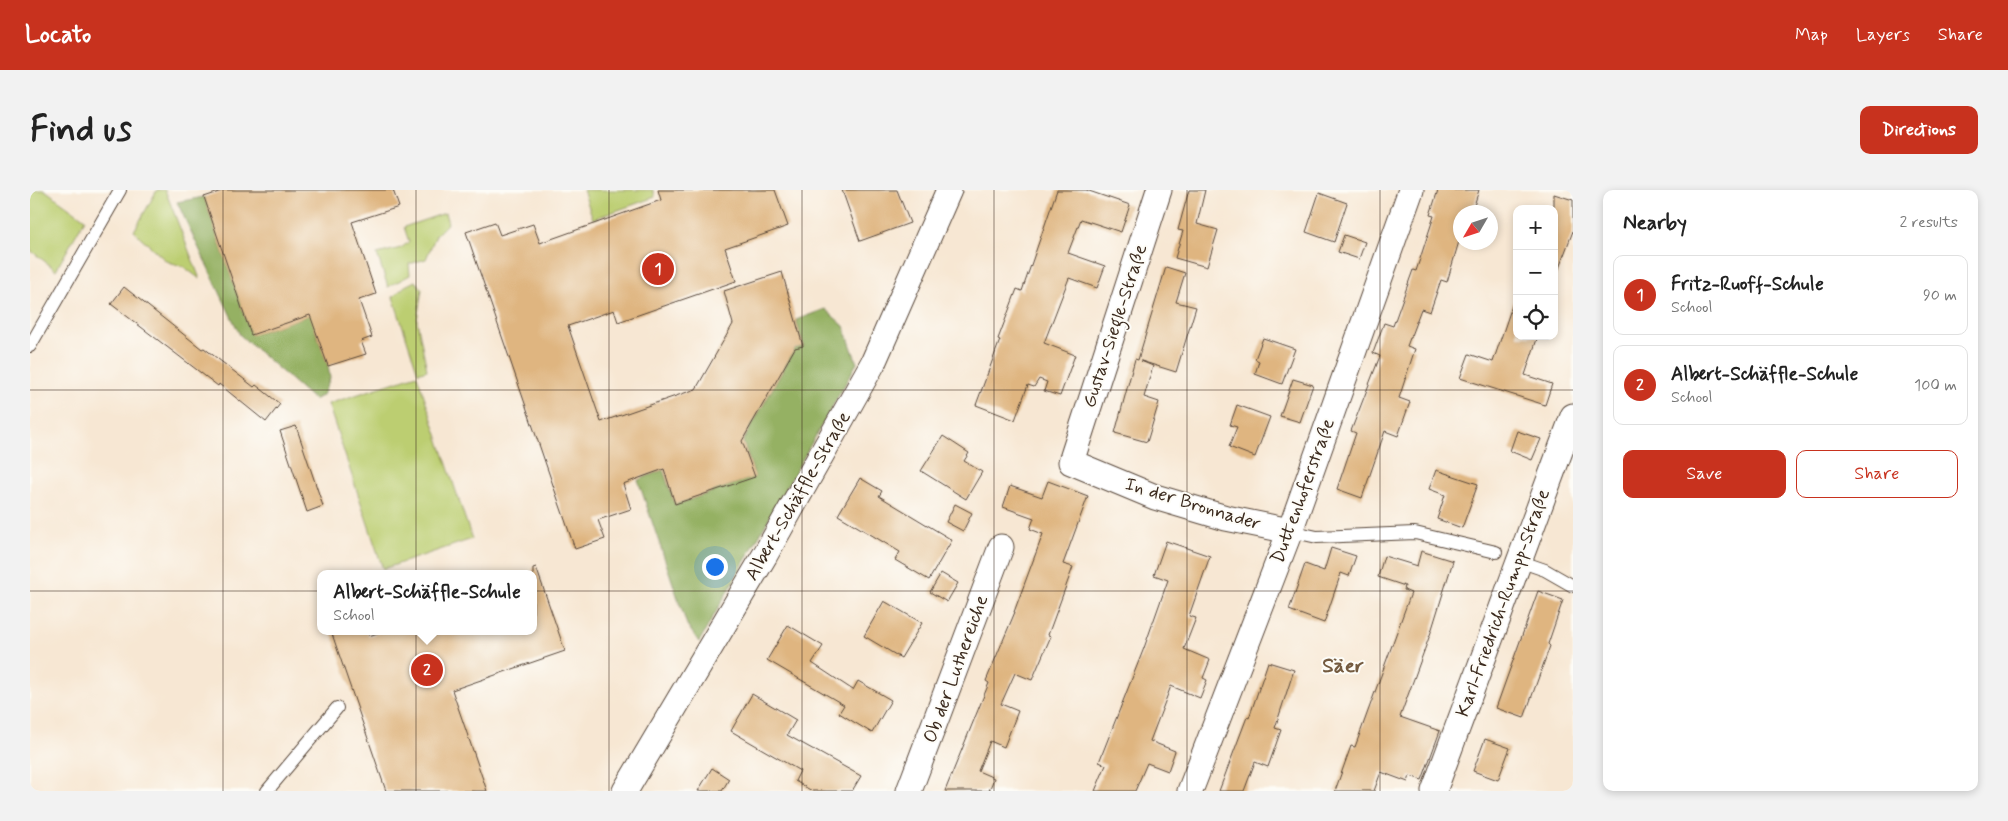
<!DOCTYPE html>
<html lang="en">
<head>
<meta charset="utf-8">
<style>
  :root { --surface:#fff; --page:#f2f2f2; --text:#222; --muted:#767676; --line:#e0e0e0; --accent:#c8321e }
  body { margin:0; font-family:Mynerve,sans-serif; background:var(--page); color:var(--text) }
  .controls { position:absolute; right:15px; top:15px; display:grid; overflow:hidden; border-radius:10px; box-shadow:0 2px 8px #0003 }
  .controls button { width:45px; height:45px; display:grid; place-items:center; padding:0; border:0; border-bottom:1px solid var(--line); background:var(--surface); color:var(--text); font:25px sans-serif }
  .compass { position:absolute; left:1423px; top:15px; width:45px; height:45px; border-radius:50%; background:var(--surface); box-shadow:0 2px 8px #0003; rotate:231deg }
  .you { position:absolute; left:684px; top:376px; width:18px; height:18px; margin:-12px; border:4px solid #fff; border-radius:50%; background:#1a73e8; box-shadow:0 0 0 8px #1a73e833 }
  .badge { display:grid; place-items:center; width:32px; height:32px; border-radius:50%; background:var(--accent); color:#fff; font-size:16px; font-weight:700 }
  .pin { position:absolute; translate:-50% -50%; border:2px solid #fff; box-shadow:0 1px 5px #0006 }
  .popup { position:absolute; left:287px; top:380px; width:220px; height:65px; box-sizing:border-box; display:grid; place-content:center; border-radius:10px; background:var(--surface); filter:drop-shadow(0 1px 4px #0005); font-size:16px; white-space:nowrap; color:var(--muted) }
  .popup b { font-size:19px; color:var(--text) }
  .popup::after { content:''; position:absolute; left:50%; top:100%; margin-left:-10px; border:10px solid transparent; border-top-color:var(--surface) }
  .list { margin:0; padding:0; list-style:none }
  h2 { display:flex; justify-content:space-between; align-items:center; height:65px; margin:0; padding:0 20px; font-size:21px }
  h2 small { font-size:16px; font-weight:400; color:var(--muted) }
  .list li { display:grid; grid-template-columns:32px 1fr auto; gap:15px; align-items:center; box-sizing:border-box; height:80px; margin:0 10px 10px; padding:0 10px; border:1px solid var(--line); border-radius:10px }
  .list b { display:block; font-size:19px; white-space:nowrap }
  .list p { margin:0; font-size:16px; white-space:nowrap; color:var(--muted) }
  .list em { font-size:16px; font-style:normal; color:var(--muted) }
  .actions { display:flex; gap:10px; padding:15px 20px }
  .actions a { flex:1; padding:11px 0; border:1px solid var(--accent); border-radius:10px; text-align:center; font-size:18px; color:var(--accent) }
  .actions .main { background:var(--accent); color:#fff }
  .icon { flex:none; width:28px; height:28px; fill:none; stroke:currentColor; stroke-width:2; stroke-linecap:round; stroke-linejoin:round }
  .map { position:relative; flex:none; width:1543px; height:601px; overflow:hidden; border-radius:10px }
  header { display:flex; align-items:center; gap:30px; box-sizing:border-box; height:70px; padding:0 25px; background:var(--accent); color:#fff }
  header strong { font-size:24px }
  nav { display:flex; gap:28px; margin-inline-start:auto; font-size:18px }
  .intro { display:flex; align-items:center; justify-content:space-between; box-sizing:border-box; height:120px; padding:0 30px }
  h1 { margin:0; font-size:35px }
  .button { padding:12px 22px; border-radius:10px; background:var(--accent); color:#fff; font-size:18px; font-weight:700 }
  main { display:flex; gap:30px; padding:0 30px }
  aside { flex:1; background:var(--surface); border-radius:10px; box-shadow:0 2px 8px #0003 }
  .map>svg:first-child { display:block }
  .green { fill:#bcce71; stroke:#7c7c48 }
  .forest { fill:#95b163; stroke:#686e40 }
  .building { fill:#dfb580 }
  .lines { fill:none; stroke-linecap:round; stroke-linejoin:round }
  .service-casing { stroke:#574639; stroke-width:14 }
  .minor-casing { stroke:#574639; stroke-width:27 }
  .service { stroke:#fff; stroke-width:12 }
  .minor { stroke:#fff; stroke-width:25 }
  .grid { fill:none; stroke:#3b2a1e; stroke-width:1; stroke-opacity:0.55 }
  .labels { text-anchor:middle; dominant-baseline:central; stroke-width:4; stroke-linejoin:round; paint-order:stroke }
  .street-label { font-size:19px; fill:#3b2a1e; stroke:#fdfcf7 }
  .quarter-label { font-size:21px; font-weight:bold; fill:#745b40; stroke:#fdfcf7 }
</style>
</head>
<body>
<header>
<strong>Locato</strong>
<nav><a>Map</a><a>Layers</a><a>Share</a></nav>
</header>
<div class="intro"><h1>Find us</h1><a class="button">Directions</a></div>
<main>
<div class="map">
<svg width="1543" height="601" viewBox="0 0 1543 601">
  <rect width="100%" height="100%" fill="#fdfcf7"/>
  <filter id="ink" filterUnits="userSpaceOnUse"><feTurbulence type="fractalNoise" baseFrequency=".02" numOctaves="2"/><feDisplacementMap in="SourceGraphic" scale="10" xChannelSelector="R" yChannelSelector="G"/><feConvolveMatrix kernelMatrix="1 2 1 2 8 2 1 2 1" color-interpolation-filters="sRGB"/></filter>
  <filter id="wash" filterUnits="userSpaceOnUse"><feTurbulence type="fractalNoise" baseFrequency=".0096" numOctaves="4" result="noise"/><feDisplacementMap in="SourceGraphic" scale="20" xChannelSelector="R" yChannelSelector="G"/><feGaussianBlur stdDeviation="1.12" result="paint"/><feColorMatrix in="noise" values="0 0 0 0 0 0 0 0 0 0 0 0 0 0 0 0 0 1.4 0 .05"/><feComposite in="paint" operator="in"/></filter>
  <g filter="url(#wash)">
    <rect width="100%" height="100%" fill="#f7e7d3"/>
    <g class="green">
      <path d="M 0,0 L 15,0 L 55,29 L 26,80 L 0,60 Z"/>
      <path d="M 127,0 L 135,0 L 170,89 L 154,77 L 136,71 L 104,41 Z"/>
      <path d="M 553,0 L 623,0 L 625,7 L 563,29 Z"/>
      <path d="M 415,23 L 418,33 L 406,45 L 396,69 L 379,74 L 380,85 L 358,97 L 347,64 L 371,58 L 379,52 L 374,37 Z"/>
      <path d="M 385,91 L 392,99 L 387,131 L 397,180 L 388,183 L 363,107 L 375,96 Z"/>
      <path d="M 387,185 L 442,349 L 353,379 L 298,214 Z"/>
    </g>
    <g class="forest">
      <path d="M 174,7 L 221,145 L 315,113 L 284,137 L 298,176 L 300,188 L 293,205 L 284,210 L 210,145 L 147,12 Z"/>
      <path d="M 795,119 L 814,136 L 827,173 L 669,452 L 657,435 L 608,290 L 633,280 L 645,315 L 725,287 L 713,251 L 765,159 L 774,156 L 766,130 Z"/>
    </g>
    <g id="blocks">
      <g class="building">
        <path d="M 195,0 L 363,0 L 369,17 L 322,32 L 346,104 L 329,110 L 342,147 L 331,151 L 336,164 L 298,176 L 280,125 L 221,145 L 174,7 Z"/>
        <path d="M 628,0 L 745,0 L 758,36 L 695,58 L 706,91 L 588,132 L 584,120 L 538,136 L 571,232 L 666,199 L 703,134 L 694,101 L 752,82 L 773,156 L 765,158 L 712,251 L 725,287 L 645,314 L 634,279 L 593,294 L 601,319 L 568,330 L 575,349 L 545,359 L 436,42 L 465,32 L 470,45 L 503,34 L 510,53 L 631,10 Z"/>
        <path d="M 812,0 L 867,0 L 880,33 L 830,51 Z"/>
        <path d="M 1027,0 L 1056,0 L 1100,15 L 1091,42 L 1051,29 L 1038,63 L 1075,76 L 1067,98 L 1039,88 L 1014,153 L 1045,165 L 1030,206 L 1014,201 L 1017,192 L 1009,189 L 1004,197 L 998,195 L 985,230 L 946,215 L 970,150 L 968,149 L 987,99 L 992,101 Z"/>
        <path d="M 1159,0 L 1175,0 L 1167,34 L 1188,40 L 1177,77 L 1145,68 L 1153,41 L 1148,40 Z"/>
        <path d="M 1408,0 L 1449,0 L 1442,22 L 1430,22 L 1430,48 L 1417,92 L 1411,90 L 1400,122 L 1391,119 L 1377,156 L 1385,159 L 1369,208 L 1380,212 L 1368,246 L 1355,241 L 1332,308 L 1307,299 L 1326,243 L 1321,241 L 1350,166 L 1343,163 L 1354,133 L 1363,136 L 1383,80 L 1386,81 L 1404,26 L 1400,25 Z"/>
        <path d="M 1289,3 L 1317,13 L 1304,52 L 1276,42 Z"/>
        <path d="M 1524,4 L 1543,10 L 1543,41 L 1526,86 L 1524,86 Z"/>
        <path d="M 1314,45 L 1335,52 L 1329,69 L 1308,62 Z"/>
        <path d="M 1136,77 L 1155,83 L 1146,112 L 1166,117 L 1146,182 L 1111,171 L 1123,176 L 1114,207 L 1129,212 L 1117,252 L 1085,243 L 1102,180 L 1105,169 L 1108,170 Z"/>
        <path d="M 94,97 L 172,159 L 174,158 L 224,197 L 226,195 L 250,214 L 236,232 L 189,194 L 188,196 L 81,114 Z"/>
        <path d="M 1484,110 L 1487,111 L 1487,146 L 1508,146 L 1495,185 L 1522,194 L 1515,215 L 1430,188 L 1439,164 L 1463,172 Z"/>
        <path d="M 1233,148 L 1265,159 L 1252,194 L 1225,184 L 1229,171 L 1225,169 Z"/>
        <path d="M 1263,189 L 1283,195 L 1270,232 L 1250,226 Z"/>
        <path d="M 1207,215 L 1240,227 L 1225,267 L 1199,257 L 1207,237 L 1200,235 Z"/>
        <path d="M 266,236 L 293,316 L 277,322 L 250,241 Z"/>
        <path d="M 1487,241 L 1511,249 L 1502,270 L 1480,261 Z"/>
        <path d="M 913,246 L 939,263 L 934,271 L 952,282 L 936,309 L 891,281 Z"/>
        <path d="M 1406,280 L 1448,294 L 1432,338 L 1407,329 L 1415,305 L 1399,299 Z"/>
        <path d="M 830,288 L 852,301 L 849,306 L 922,350 L 899,390 L 865,370 L 870,362 L 808,325 Z"/>
        <path d="M 1018,291 L 1058,306 L 1033,374 L 1043,377 L 1018,445 L 1021,446 L 1002,490 L 985,483 L 971,514 L 988,521 L 974,557 L 960,551 L 948,581 L 964,588 L 959,601 L 915,601 L 959,493 L 956,491 L 985,422 L 984,422 L 1013,344 L 1000,339 L 1004,328 L 973,317 L 980,296 L 1012,307 Z"/>
        <path d="M 925,314 L 942,323 L 933,341 L 916,332 Z"/>
        <path d="M 1136,351 L 1180,366 L 1159,426 L 1166,428 L 1154,459 L 1180,470 L 1173,488 L 1177,490 L 1170,508 L 1141,496 L 1120,551 L 1145,561 L 1138,581 L 1117,573 L 1105,601 L 1065,601 L 1076,575 L 1069,572 L 1114,458 L 1138,390 L 1124,385 Z"/>
        <path d="M 1301,358 L 1326,366 L 1319,386 L 1311,383 L 1294,433 L 1259,420 L 1275,374 L 1294,381 Z"/>
        <path d="M 1391,361 L 1423,371 L 1401,442 L 1370,527 L 1410,541 L 1399,571 L 1392,590 L 1380,586 L 1378,592 L 1351,582 L 1344,601 L 1305,601 L 1321,556 L 1325,557 L 1381,403 L 1374,400 L 1375,396 L 1348,387 L 1354,366 L 1387,376 Z"/>
        <path d="M 506,377 L 535,461 L 422,500 L 457,601 L 356,601 L 301,441 L 337,441 L 339,446 L 353,441 L 503,441 L 503,378 Z"/>
        <path d="M 911,383 L 928,393 L 917,412 L 900,402 Z"/>
        <path d="M 1508,401 L 1533,410 L 1518,454 L 1520,456 L 1494,528 L 1466,518 Z"/>
        <path d="M 854,411 L 892,433 L 871,468 L 834,446 Z"/>
        <path d="M 758,435 L 793,456 L 782,473 L 823,500 L 828,491 L 861,510 L 842,543 L 809,523 L 814,515 L 737,470 Z"/>
        <path d="M 1238,472 L 1264,480 L 1245,538 L 1251,540 L 1238,577 L 1225,572 L 1214,601 L 1189,601 L 1217,527 L 1219,528 Z"/>
        <path d="M 722,504 L 766,530 L 757,545 L 831,586 L 822,601 L 782,601 L 765,591 L 770,581 L 701,541 Z"/>
        <path d="M 1455,549 L 1480,558 L 1468,590 L 1443,581 Z"/>
        <path d="M 682,578 L 699,589 L 692,601 L 668,601 Z"/>
      </g>
    </g>
  </g>
  <g filter="url(#ink)">
    <use href="#blocks" fill-opacity="0" stroke="#574639" stroke-width="1"/>
    <g class="lines">
      <defs>
        <g id="service">
          <path d="M 0,156 L 90,0"/>
          <path d="M 1260,341 L 1287,347 L 1385,343 L 1466,362"/>
          <path d="M 1489,371 L 1515,380 L 1543,396"/>
          <path d="M 237,601 L 307,518"/>
        </g>
        <g id="minor">
          <path d="M 1129,0 L 1041,272 L 1125,307 L 1196,328 L 1260,341"/>
          <path d="M 595,601 L 735,365 L 843,173 L 919,0"/>
          <path d="M 879,601 L 971,357"/>
          <path d="M 1160,601 L 1260,341 L 1381,0"/>
          <path d="M 1404,601 L 1543,226"/>
        </g>
      </defs>
      <use href="#service" class="service-casing"/>
      <use href="#minor" class="minor-casing"/>
      <use href="#service" class="service"/>
      <use href="#minor" class="minor"/>
    </g>
  </g>
  <path class="grid" d="M 193,0 L 193,601M 386,0 L 386,601M 579,0 L 579,601M 772,0 L 772,601M 964,0 L 964,601M 1157,0 L 1157,601M 1350,0 L 1350,601M 0,200 L 1543,200M 0,401 L 1543,401"/>
  <g class="labels">
    <g class="street-label">
      <text transform="translate(1085 136) rotate(-72)">Gustav-Siegle-Straße</text>
      <text transform="translate(1273 301) rotate(-70)">Duttenhoferstraße</text>
      <text transform="translate(768 306) rotate(-60)">Albert-Schäffle-Straße</text>
      <text transform="translate(1163 314) rotate(17)">In der Bronnader</text>
      <text transform="translate(1473 413) rotate(-70)">Karl-Friedrich-Rumpp-Straße</text>
      <text transform="translate(926 479) rotate(-70)">Ob der Luthereiche</text>
    </g>
    <g class="quarter-label">
      <text x="1313" y="476">Säer</text>
    </g>
  </g>
</svg>
<div class="controls">
<button>+</button>
<button>−</button>
<button><svg class="icon" aria-label="locate" viewBox="0 0 24 24"><circle cx="12" cy="12" r="6"/><path d="M12 2v4M12 18v4M2 12h4M18 12h4"/></svg></button>
</div>
<svg class="compass" viewBox="-18 -18 36 36"><path d="M0-13l5 13h-10z" fill="#e53935"/><path d="M0 13l5-13h-10z" fill="#767676"/></svg>
<div class="you"></div>
<div class="pin badge" style="left:628px;top:79px">1</div>
<div class="pin badge" style="left:397px;top:480px">2</div>
<div class="popup"><b>Albert-Schäffle-Schule</b>School</div>
</div>
<aside>
<h2>Nearby<small>2 results</small></h2>
<ul class="list">
<li><span class="badge">1</span><div><b>Fritz-Ruoff-Schule</b><p>School</p></div><em>90 m</em></li>
<li><span class="badge">2</span><div><b>Albert-Schäffle-Schule</b><p>School</p></div><em>100 m</em></li>
</ul>
<div class="actions"><a class="main">Save</a><a>Share</a></div>
</aside>
</main>
</body>
</html>
